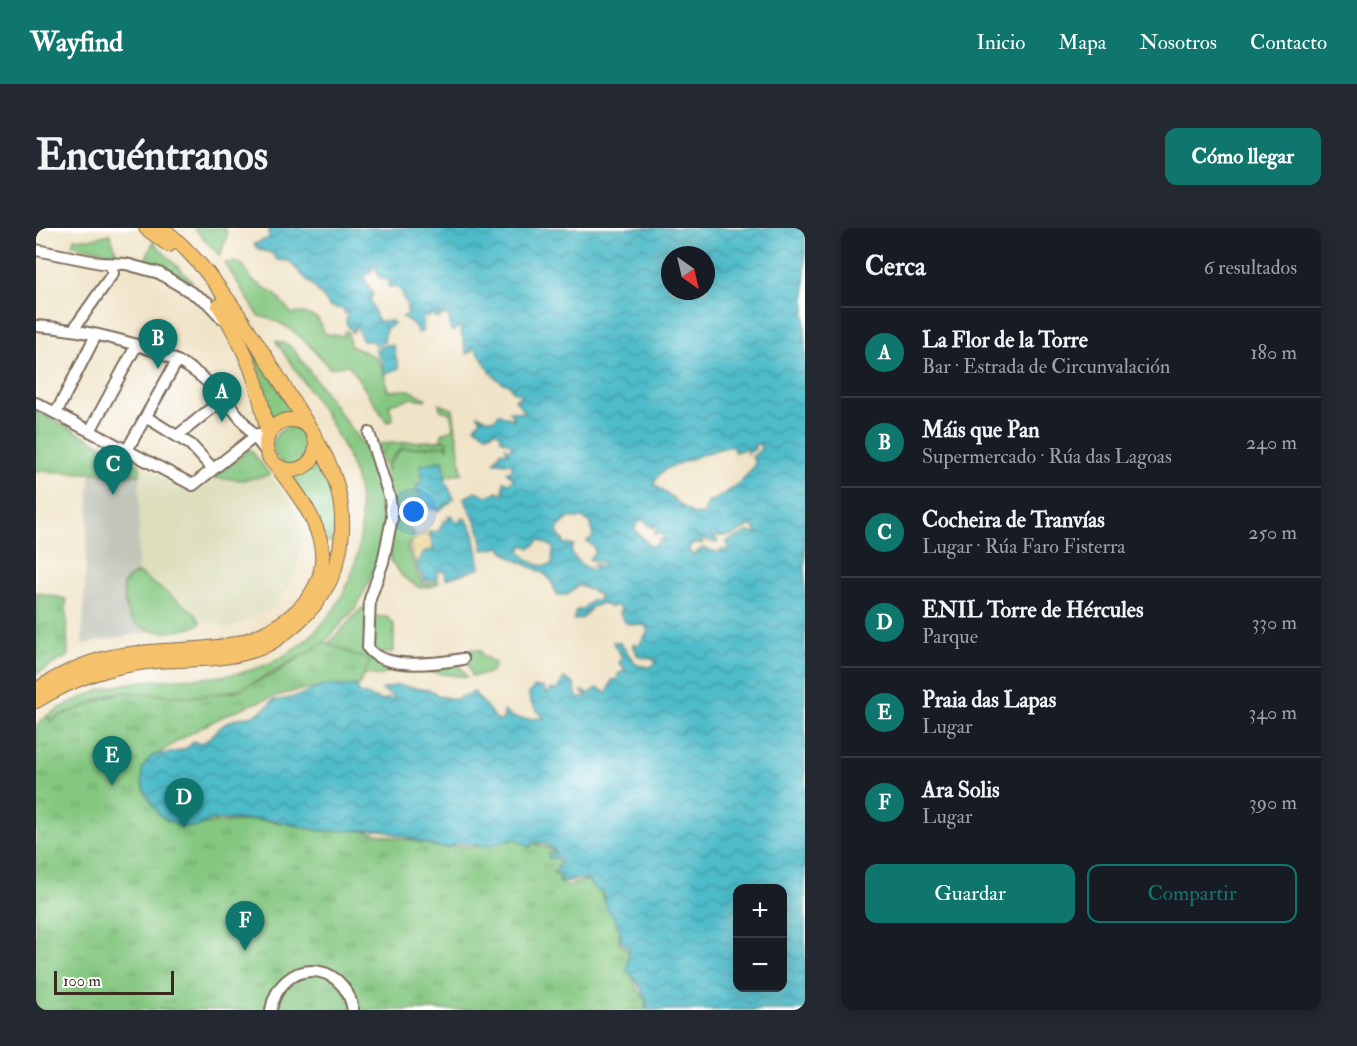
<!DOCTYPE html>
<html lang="es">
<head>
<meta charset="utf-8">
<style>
  :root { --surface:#171b24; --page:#242831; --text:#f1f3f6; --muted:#9ea1a6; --line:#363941; --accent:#0f766e }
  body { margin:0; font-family:"IM FELL Double Pica",serif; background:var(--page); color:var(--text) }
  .controls { position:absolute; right:18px; bottom:18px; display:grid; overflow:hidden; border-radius:12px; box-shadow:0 3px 15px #0003 }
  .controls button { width:54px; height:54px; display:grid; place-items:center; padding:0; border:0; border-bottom:2px solid var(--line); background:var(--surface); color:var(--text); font:30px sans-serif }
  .compass { position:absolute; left:625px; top:18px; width:54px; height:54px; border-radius:50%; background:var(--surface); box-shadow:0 3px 15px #0003; rotate:146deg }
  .scale { position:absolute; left:18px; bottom:15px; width:120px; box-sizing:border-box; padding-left:6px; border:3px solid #3b2a1e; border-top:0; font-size:16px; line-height:21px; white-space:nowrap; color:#3b2a1e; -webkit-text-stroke:4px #fff; paint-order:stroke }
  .you { position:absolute; left:378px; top:284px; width:21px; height:21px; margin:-15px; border:4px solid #fff; border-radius:50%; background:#1a73e8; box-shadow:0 0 0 9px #1a73e833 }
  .badge { display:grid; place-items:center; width:39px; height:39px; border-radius:50%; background:var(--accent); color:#fff; font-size:20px; font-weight:700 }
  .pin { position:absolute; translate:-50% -50px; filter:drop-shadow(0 2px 3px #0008) }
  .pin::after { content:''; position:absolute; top:32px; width:21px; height:18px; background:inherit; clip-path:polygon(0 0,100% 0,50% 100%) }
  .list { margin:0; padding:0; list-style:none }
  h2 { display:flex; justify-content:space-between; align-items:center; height:78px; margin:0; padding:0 24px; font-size:26px }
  h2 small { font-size:20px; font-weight:400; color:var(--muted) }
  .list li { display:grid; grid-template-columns:39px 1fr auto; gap:18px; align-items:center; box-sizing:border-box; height:90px; padding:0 24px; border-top:2px solid var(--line) }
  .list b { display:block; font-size:22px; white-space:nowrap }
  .list p { margin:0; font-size:20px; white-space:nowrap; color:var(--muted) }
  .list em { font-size:20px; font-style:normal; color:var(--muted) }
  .actions { display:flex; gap:12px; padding:18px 24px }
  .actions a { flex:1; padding:14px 0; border:2px solid var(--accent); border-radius:12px; text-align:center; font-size:21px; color:var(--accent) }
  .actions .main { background:var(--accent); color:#fff }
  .map { position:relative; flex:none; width:769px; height:782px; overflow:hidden; border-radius:12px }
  header { display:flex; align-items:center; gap:36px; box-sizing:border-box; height:84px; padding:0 30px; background:var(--accent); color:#fff }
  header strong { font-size:28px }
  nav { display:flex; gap:33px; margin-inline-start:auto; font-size:21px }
  .intro { display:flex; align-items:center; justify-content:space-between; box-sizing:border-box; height:144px; padding:0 36px }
  h1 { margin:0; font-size:42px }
  .button { padding:15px 27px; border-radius:12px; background:var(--accent); color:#fff; font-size:21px; font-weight:700 }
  main { display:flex; gap:36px; padding:0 36px }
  aside { flex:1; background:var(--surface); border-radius:12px; box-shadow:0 3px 15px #0003 }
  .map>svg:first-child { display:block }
  .built { fill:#dddebc }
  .railway { fill:#c2c6b9 }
  .grass { fill:#84c780; stroke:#60784f; stroke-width:1.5 }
  .sand { fill:url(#sand-dots); stroke:#94825e; stroke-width:1.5 }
  .park { fill:url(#park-tufts); stroke:#60784f; stroke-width:1.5 }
  .garden { fill:url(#garden-furrows); stroke:#60784f; stroke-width:1.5 }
  .water { fill:url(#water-waves); stroke:#447274; stroke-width:1.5; fill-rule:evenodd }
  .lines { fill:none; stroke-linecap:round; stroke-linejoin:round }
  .minor-casing { stroke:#7a6b5a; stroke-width:14 }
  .major-casing { stroke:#7a6b5a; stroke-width:16 }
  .minor { stroke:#fff; stroke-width:10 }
  .major { stroke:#f5c16b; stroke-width:14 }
</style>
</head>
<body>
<header>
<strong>Wayfind</strong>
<nav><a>Inicio</a><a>Mapa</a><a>Nosotros</a><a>Contacto</a></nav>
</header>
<div class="intro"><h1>Encuéntranos</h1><a class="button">Cómo llegar</a></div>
<main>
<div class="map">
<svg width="769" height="782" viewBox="0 0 769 782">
  <defs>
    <pattern id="sand-dots" width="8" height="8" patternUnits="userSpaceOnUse" patternTransform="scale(1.5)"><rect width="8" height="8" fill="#eeda9e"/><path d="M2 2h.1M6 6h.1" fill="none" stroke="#cdbb88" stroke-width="1.8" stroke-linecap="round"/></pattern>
    <pattern id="park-tufts" width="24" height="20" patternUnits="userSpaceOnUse" patternTransform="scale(1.5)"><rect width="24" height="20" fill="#84c780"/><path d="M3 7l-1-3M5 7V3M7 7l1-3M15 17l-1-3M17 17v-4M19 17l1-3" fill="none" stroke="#6da268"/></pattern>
    <pattern id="garden-furrows" width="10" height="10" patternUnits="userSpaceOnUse" patternTransform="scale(1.5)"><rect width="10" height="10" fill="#84c780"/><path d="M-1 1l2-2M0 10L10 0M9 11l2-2" fill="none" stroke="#6da268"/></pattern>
    <pattern id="water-waves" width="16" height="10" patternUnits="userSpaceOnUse" patternTransform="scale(1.5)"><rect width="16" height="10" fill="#4ebbc9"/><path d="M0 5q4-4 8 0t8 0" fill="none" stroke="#4298a3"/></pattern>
  </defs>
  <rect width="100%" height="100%" fill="#fff"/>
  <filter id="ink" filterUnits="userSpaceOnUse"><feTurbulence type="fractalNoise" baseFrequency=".0167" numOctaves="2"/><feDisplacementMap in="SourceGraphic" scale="12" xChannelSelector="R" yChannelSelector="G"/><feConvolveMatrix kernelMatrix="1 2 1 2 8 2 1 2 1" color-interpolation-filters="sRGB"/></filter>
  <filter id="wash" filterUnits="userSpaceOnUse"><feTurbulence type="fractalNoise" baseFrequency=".008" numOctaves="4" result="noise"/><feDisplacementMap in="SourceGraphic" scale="24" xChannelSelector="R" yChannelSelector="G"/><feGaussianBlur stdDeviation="1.35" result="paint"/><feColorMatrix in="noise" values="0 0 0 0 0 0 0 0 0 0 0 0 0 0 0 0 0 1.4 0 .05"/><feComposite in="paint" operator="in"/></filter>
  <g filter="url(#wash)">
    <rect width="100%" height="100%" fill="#f0e4c8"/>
    <path class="built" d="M 104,237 L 157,266 L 178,250 L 207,252 L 234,247 L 260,282 L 266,295 L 267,310 L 259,347 L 246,368 L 233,382 L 191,401 L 182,396 L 165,395 L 158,384 L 102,345 Z"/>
    <path class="railway" d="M 54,247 L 104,247 L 102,345 L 94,349 L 88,357 L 88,370 L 92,386 L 101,396 L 119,403 L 46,416 Z"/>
    <g class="grass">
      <path d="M 158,0 L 189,0 L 191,7 L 184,28 Z"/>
      <path d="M 74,6 L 80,23 L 78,25 L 36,17 L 38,10 L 53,11 Z"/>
      <path d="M 117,14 L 157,54 L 108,35 Z"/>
      <path d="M 198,34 L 207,37 L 216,52 L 240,67 L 256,86 L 268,85 L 282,91 C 290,112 287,104 308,108 L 309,103 L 312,104 L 314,118 L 338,128 L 347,141 L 352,163 L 373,162 L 390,170 L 389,172 L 376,170 L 353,176 L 357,192 L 351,194 L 313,137 L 294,140 C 273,116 256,95 223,88 L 189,35 Z"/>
      <path d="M 240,113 L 251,116 L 258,122 L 330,221 L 343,248 L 352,279 L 349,309 L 333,354 L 321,378 L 288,415 L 210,459 L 188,465 L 155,469 L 80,465 L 59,473 L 22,504 L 11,488 C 45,466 81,454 122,452 C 150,450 180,451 208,444 C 296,422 346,328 317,242 C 301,196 266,154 240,113 Z"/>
      <path d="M 215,117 L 259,187 L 246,188 L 235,195 L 228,157 Z"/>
      <path d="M 403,176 L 417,181 L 426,245 L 410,249 L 407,232 L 384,240 L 387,252 L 380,259 L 389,276 L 382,287 L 375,287 L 365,294 L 379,306 L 371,319 L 386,356 L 403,354 L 399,358 L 384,360 L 367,349 L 355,333 L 350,245 L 354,234 L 365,221 L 412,217 L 410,212 L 405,212 L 406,206 L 418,200 L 414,185 L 404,182 Z"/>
      <path d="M 0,183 L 104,237 L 104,247 L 0,243 Z"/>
      <circle cx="256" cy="218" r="19"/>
      <path d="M 214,221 L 234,247 L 207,252 L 178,250 Z"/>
      <path d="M 286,231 L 299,261 L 302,315 L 288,313 L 256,250 L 274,244 Z"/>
      <path d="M 102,345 L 158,384 L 165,395 C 147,407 103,409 92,386 C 88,377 88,366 87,357 L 94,349 Z"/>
      <path d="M 326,380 L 329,380 L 331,426 L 336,429 L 422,435 L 431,449 L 360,440 L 344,448 L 290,441 L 151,503 L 191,473 L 290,418 Z"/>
      <path d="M 334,388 L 351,389 L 358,396 L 358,422 L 355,425 L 344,425 L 336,420 Z"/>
      <path d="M 435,421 L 444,422 L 447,428 L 459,435 C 458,447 446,447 436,448 L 431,430 Z"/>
    </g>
    <path class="sand" d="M 393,304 L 398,315 L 397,322 L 380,336 L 374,318 L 376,313 Z"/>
    <g class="park">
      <path d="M 0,364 L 30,371 L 32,428 L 0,446 Z"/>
      <path d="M 289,414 L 334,433 L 322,459 C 308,458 293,457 280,459 C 222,468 167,495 119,528 L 155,597 L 217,592 L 327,603 L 393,616 L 436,619 L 485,610 L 519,623 L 523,632 L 524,655 L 532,658 L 550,652 L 560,655 L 571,679 L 584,696 L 583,715 L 594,724 L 599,757 L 609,772 L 610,782 L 0,782 L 0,497 L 11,488 L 15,493 L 23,488 L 86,464 L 154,469 L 197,464 L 234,448 Z"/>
    </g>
    <path class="garden" d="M 410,212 L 412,221 L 409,217 L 365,221 L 354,234 L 350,245 L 342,223 L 342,216 Z"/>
    <g class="water">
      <path d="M 233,0 L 769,0 L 769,782 L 611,782 C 612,772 600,748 591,744 L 593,720 L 585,714 C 586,701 580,690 571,681 L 566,663 L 560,662 L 550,651 C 540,650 533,655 523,654 L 526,647 L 517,645 L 522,642 L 521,638 L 526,632 L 524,630 L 512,630 L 513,625 L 519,626 L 519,622 L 507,615 L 498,615 L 493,619 L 480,611 L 450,618 L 420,615 L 413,620 L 401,619 L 346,602 L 284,603 L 235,592 L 176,592 L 161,599 L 142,598 L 123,587 L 110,566 L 106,555 L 106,540 L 116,528 C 131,523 148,527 158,513 L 164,516 C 176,512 180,500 191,495 C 209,484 218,495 237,472 C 261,471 265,465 286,458 C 296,455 307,461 319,457 L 324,465 L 346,473 L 353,470 L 356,472 L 359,470 L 346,462 L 361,457 L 397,463 L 402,468 L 420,471 L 438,464 L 462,493 L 467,492 L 468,483 C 478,494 496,491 508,490 L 494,474 L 493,465 L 499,459 L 506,459 L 511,466 L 516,461 L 520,463 L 528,450 L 538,456 L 541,470 L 551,469 L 545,463 L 553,466 L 561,460 L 571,465 L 576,452 L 582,451 L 582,446 L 590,442 L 583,435 L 586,429 L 577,414 L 583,414 L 601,437 L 614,439 L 621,434 L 614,430 L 607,430 L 601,427 L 597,416 L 603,417 L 612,404 L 610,398 L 590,395 L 583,384 L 587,382 L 577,376 L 575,380 L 567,375 L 556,379 L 547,390 L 538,392 L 540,382 L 547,381 L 556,372 L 563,372 L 563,366 L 543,357 L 531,367 L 522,367 C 516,359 517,351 506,344 C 493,337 473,332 465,319 L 447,322 L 444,303 L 428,270 L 440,264 L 451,268 L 461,264 L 467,266 L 468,253 L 472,255 L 478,251 L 471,244 L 477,241 L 475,235 L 458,234 L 465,223 L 472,225 L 469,218 L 472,222 L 477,217 L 465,211 L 465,207 L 460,203 L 451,207 L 439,199 L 445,191 L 441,186 L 451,191 L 459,191 L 463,186 L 479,192 L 473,183 L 490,185 L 479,172 L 486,167 L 476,163 L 474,157 C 453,153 450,131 436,118 L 436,123 L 431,126 L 424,101 L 421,99 L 417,104 L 414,101 L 413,87 L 404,87 L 403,91 L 395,86 L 392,90 L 388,87 L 386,104 L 382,105 L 378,97 L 367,89 L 372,86 L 370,79 L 373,79 L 366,68 L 368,66 L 360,58 L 352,59 L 353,53 L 343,49 L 339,38 L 336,41 L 334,39 L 336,43 L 328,49 L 337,67 L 334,71 L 342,93 L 356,93 L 358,96 L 350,100 L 348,114 L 339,117 L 336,113 L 327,113 L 320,97 L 317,105 L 310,95 L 311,84 L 308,85 L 309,81 L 294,79 C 282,59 268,51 253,33 L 241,32 L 237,26 L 221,20 L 218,16 L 233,10 ZM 634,27 L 670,27 L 670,63 L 634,63 ZM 724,216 L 725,221 L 716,229 L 719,235 C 712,250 688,269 672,274 L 668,286 L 658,287 L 618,256 C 620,252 623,246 626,244 C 635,237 690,217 698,219 L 698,224 L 711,221 L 711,226 L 719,221 L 718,217 ZM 533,290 L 546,290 L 555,295 L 557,309 L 551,313 L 558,319 L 559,325 L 553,331 L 568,335 L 567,338 L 556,336 L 561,341 C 552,342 537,333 535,322 L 538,317 L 529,316 L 521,304 L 523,299 ZM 605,291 L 616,300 L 617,297 L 621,299 L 618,306 L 625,305 L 630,313 L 624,311 L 621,317 L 614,318 L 598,301 ZM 716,297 L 722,305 L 709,304 C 703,311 697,308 690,314 L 694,320 L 681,324 L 666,320 L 658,327 L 653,324 L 654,317 L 667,315 L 664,310 L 680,315 L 682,313 L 677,309 L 697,307 ZM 504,312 L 517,319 L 516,336 C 504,341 490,333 484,322 L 487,317 L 495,320 ZM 702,660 L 746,660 L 746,760 L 702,760 Z"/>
      <path d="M 350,117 L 357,117 L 363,140 L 348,146 L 347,138 L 339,121 Z"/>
      <path d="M 407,232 L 410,254 L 418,271 L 403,283 L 391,280 L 380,259 L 387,252 L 384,237 Z"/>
      <path d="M 415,287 L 423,296 L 426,290 L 430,291 L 438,305 L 444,340 L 410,351 L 409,343 L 401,344 L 401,352 L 388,353 L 380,336 L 389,323 L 398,322 L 393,304 L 403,303 L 408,292 L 413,293 L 412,288 Z"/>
    </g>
  </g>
  <g filter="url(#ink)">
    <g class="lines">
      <defs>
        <g id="minor">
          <path d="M 0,22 L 65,35 L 90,36 L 123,45 L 171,74 L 186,90"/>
          <path d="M 0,98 C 45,101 117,116 155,141 C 186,162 209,197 232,226"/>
          <path d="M 37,102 L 77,45 L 74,37"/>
          <path d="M 0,175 L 157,257 L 222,206"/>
          <path d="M 20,185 L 60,107"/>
          <path d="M 110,189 L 155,217 L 177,241"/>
          <path d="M 54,203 L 100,118"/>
          <path d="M 333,205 L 354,271 L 356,290 L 347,334 L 334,371 L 332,420 C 348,443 404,435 427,431"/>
          <path d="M 141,208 L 187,171"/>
          <path d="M 91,222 L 141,133"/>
          <path d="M 235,782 C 244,730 308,730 317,782"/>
        </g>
        <g id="major">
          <path d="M 110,0 L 133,17"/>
          <path d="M 126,0 C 186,46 234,139 275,202"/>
          <path d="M 183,78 C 212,124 222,153 232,207"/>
          <circle cx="255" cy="217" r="25"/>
          <path d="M 0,462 C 23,447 48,435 75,429 C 112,421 151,424 189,418 C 237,410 299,369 284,312 C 276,283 258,261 240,237"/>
          <path d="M 0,473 C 38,450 75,437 120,433 C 153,431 187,433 219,422 C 236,416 248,406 261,395 C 318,345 318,269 278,209"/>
        </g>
      </defs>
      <use href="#minor" class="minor-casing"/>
      <use href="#major" class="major-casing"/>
      <use href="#minor" class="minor"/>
      <use href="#major" class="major"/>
    </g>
  </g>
</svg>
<div class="controls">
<button>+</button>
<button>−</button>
</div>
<svg class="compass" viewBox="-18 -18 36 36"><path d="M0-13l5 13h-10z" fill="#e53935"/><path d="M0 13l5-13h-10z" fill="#9ea1a6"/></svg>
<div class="scale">100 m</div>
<div class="you"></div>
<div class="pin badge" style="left:186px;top:194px">A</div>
<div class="pin badge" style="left:122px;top:141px">B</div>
<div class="pin badge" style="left:77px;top:267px">C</div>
<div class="pin badge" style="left:148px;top:600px">D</div>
<div class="pin badge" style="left:76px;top:558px">E</div>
<div class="pin badge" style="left:209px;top:723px">F</div>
</div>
<aside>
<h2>Cerca<small>6 resultados</small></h2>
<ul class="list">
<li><span class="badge">A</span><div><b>La Flor de la Torre</b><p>Bar · Estrada de Circunvalación</p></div><em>180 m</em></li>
<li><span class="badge">B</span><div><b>Máis que Pan</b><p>Supermercado · Rúa das Lagoas</p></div><em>240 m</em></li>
<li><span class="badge">C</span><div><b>Cocheira de Tranvías</b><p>Lugar · Rúa Faro Fisterra</p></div><em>250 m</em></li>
<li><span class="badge">D</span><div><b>ENIL Torre de Hércules</b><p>Parque</p></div><em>330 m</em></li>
<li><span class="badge">E</span><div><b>Praia das Lapas</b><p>Lugar</p></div><em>340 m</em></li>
<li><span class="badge">F</span><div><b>Ara Solis</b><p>Lugar</p></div><em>390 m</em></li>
</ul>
<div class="actions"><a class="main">Guardar</a><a>Compartir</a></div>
</aside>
</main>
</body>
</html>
